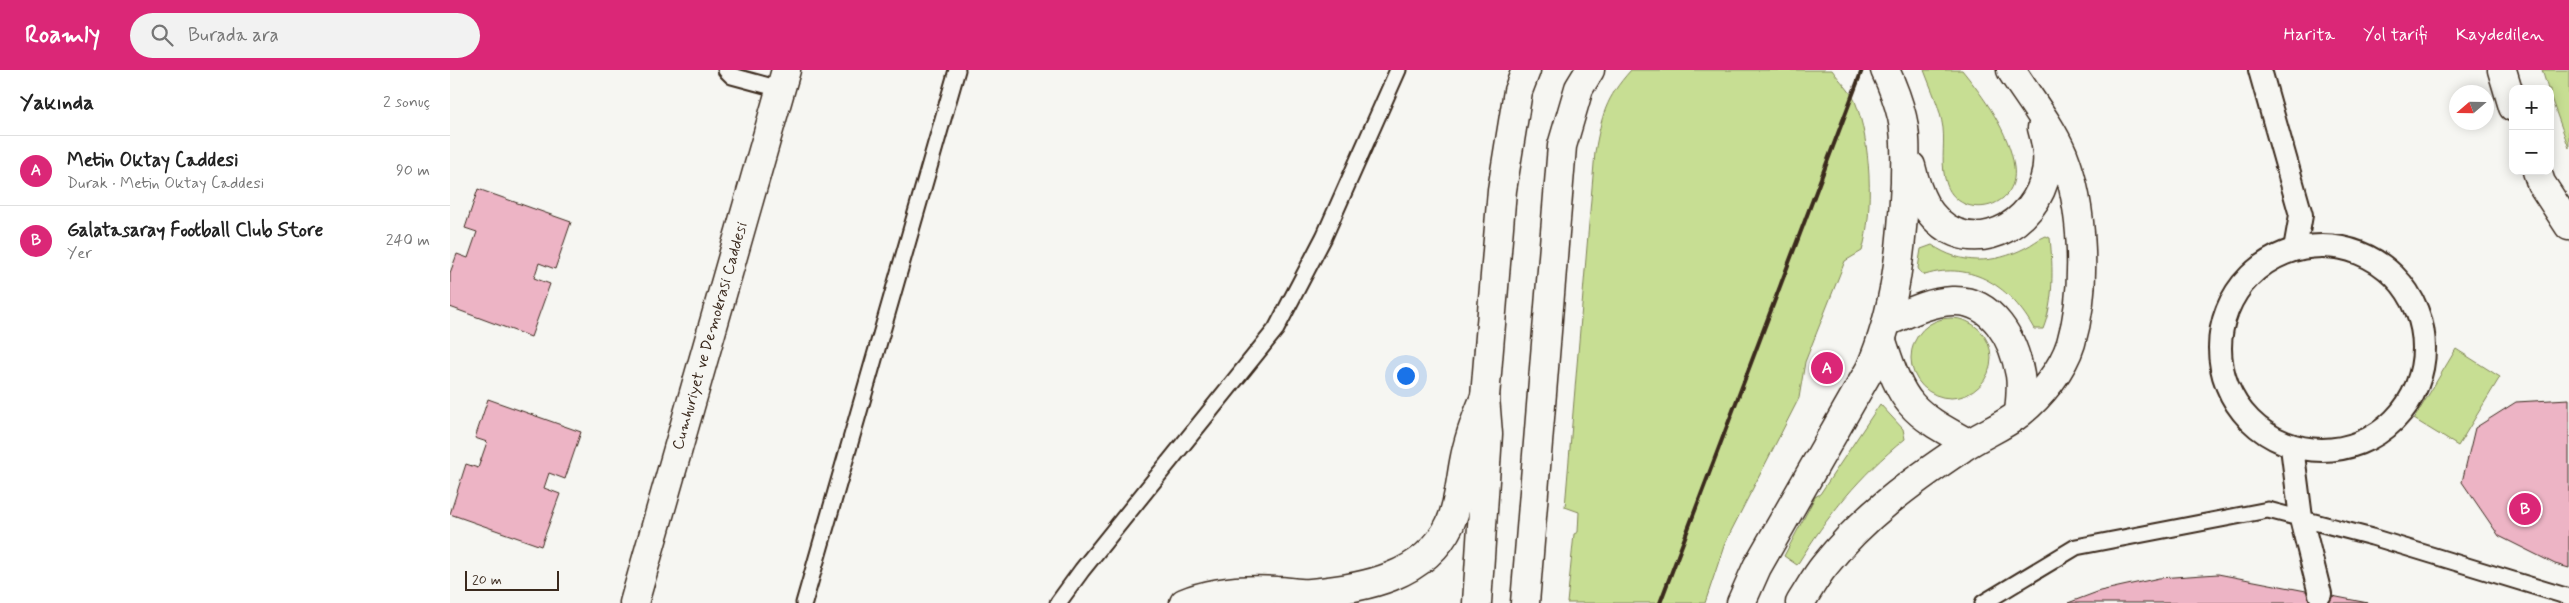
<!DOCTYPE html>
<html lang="tr">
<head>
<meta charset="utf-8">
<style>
  :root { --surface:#fff; --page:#f2f2f2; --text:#222; --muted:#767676; --line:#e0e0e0; --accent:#db2777 }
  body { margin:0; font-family:Mynerve,sans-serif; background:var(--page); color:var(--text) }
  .controls { position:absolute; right:15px; top:15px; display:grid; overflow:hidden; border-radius:10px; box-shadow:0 2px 12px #0003 }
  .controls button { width:45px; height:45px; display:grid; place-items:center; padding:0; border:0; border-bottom:1px solid var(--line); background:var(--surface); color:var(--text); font:25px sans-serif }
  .compass { position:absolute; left:1999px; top:15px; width:45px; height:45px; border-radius:50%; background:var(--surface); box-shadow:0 2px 12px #0003; rotate:250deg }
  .scale { position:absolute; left:15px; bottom:12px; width:94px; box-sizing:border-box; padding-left:5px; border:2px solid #3b2a1e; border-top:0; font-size:14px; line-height:18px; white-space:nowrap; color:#3b2a1e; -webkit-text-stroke:4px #f6f6f2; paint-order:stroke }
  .you { position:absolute; left:955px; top:305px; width:18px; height:18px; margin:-12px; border:4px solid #fff; border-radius:50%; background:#1a73e8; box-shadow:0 0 0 8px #1a73e833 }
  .badge { display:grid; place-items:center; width:32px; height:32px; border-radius:50%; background:var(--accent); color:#fff; font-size:16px; font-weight:700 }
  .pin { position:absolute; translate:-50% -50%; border:2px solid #fff; box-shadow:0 1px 5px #0006 }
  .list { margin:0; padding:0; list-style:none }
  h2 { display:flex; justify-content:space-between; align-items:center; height:65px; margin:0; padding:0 20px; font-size:21px }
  h2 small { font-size:16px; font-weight:400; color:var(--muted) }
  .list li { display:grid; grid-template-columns:32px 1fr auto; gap:15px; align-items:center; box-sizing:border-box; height:70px; padding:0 20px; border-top:1px solid var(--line) }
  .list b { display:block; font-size:19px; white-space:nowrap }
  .list p { margin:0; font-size:16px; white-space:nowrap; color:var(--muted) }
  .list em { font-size:16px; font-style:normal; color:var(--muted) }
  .icon { flex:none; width:28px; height:28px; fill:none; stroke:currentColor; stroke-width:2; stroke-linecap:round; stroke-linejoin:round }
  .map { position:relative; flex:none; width:2119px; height:533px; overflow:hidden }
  header { display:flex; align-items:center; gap:30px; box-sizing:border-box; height:70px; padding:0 25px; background:var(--accent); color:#fff }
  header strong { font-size:24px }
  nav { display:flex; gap:28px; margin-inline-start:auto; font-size:18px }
  .search { width:350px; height:45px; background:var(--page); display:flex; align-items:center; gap:12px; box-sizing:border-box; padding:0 18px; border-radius:28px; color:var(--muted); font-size:19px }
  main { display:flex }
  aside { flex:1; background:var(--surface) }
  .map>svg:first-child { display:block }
  .green { fill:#c7de93; stroke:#818458 }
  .building { fill:#edb4c5; stroke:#3b2a1e }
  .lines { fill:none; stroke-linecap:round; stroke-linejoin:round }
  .service-casing { stroke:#3b2a1e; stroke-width:19 }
  .pedestrian-casing { stroke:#3b2a1e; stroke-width:26 }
  .minor-casing { stroke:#3b2a1e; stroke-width:31 }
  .tertiary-casing { stroke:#3b2a1e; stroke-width:31 }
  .primary-casing { stroke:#3b2a1e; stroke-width:31 }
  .motorway-casing { stroke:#3b2a1e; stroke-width:31 }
  .service { stroke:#f6f6f2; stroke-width:15 }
  .pedestrian { stroke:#f6f6f2; stroke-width:22 }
  .minor { stroke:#f6f6f2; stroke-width:28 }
  .tertiary { stroke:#f6f6f2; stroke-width:28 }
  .primary { stroke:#f6f6f2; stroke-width:28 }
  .motorway { stroke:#f6f6f2; stroke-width:28 }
  .rail { stroke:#3b2a1e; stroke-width:4 }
  .labels { text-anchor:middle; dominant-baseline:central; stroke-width:4; stroke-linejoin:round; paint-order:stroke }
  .street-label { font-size:16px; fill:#3b2a1e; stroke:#f6f6f2 }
</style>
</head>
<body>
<header>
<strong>Roamly</strong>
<div class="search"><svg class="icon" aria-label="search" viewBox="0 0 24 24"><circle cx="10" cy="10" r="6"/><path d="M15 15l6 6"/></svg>Burada ara</div>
<nav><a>Harita</a><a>Yol tarifi</a><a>Kaydedilen</a></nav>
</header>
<main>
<aside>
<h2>Yakında<small>2 sonuç</small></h2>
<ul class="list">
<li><span class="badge">A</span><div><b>Metin Oktay Caddesi</b><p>Durak · Metin Oktay Caddesi</p></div><em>90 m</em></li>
<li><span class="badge">B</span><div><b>Galatasaray Football Club Store</b><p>Yer</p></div><em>240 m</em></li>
</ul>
</aside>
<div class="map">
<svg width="2119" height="533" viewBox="0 0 2119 533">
  <rect width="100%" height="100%" fill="#f6f6f2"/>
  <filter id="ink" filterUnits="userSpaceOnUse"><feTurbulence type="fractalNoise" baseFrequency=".02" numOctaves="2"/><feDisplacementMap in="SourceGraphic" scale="10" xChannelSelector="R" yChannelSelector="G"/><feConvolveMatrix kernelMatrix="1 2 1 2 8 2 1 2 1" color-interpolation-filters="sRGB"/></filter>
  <g filter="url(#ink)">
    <g class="green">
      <path d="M 1181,0 L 1382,0 C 1389,10 1400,20 1405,31 C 1421,72 1424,140 1412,181 L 1395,191 L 1355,292 L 1349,328 L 1275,473 L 1255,533 L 1117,533 L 1124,464 L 1128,462 L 1129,442 L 1115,437 L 1145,82 C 1152,45 1155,29 1181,0 Z"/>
      <path d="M 1474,0 L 1512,0 C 1533,26 1560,63 1564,97 C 1570,139 1511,152 1497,115 C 1490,97 1495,76 1493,58 C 1490,37 1481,19 1474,0 Z"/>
      <path d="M 2092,0 L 2119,0 L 2119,78 L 2100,25 L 2100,19 L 2098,19 Z"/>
      <path d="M 1596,166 L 1600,168 C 1603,197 1604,232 1593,259 L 1584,259 C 1562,218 1522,190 1475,205 L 1470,202 L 1468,198 L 1471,179 L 1482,175 C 1511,195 1544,194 1575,178 C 1583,174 1588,169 1596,166 Z"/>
      <circle cx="1501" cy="288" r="40"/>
      <path d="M 2006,279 L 2050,307 L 2008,376 L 1964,349 Z"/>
      <path d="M 1430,334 L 1453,359 L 1455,369 C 1409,406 1378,445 1347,495 L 1334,486 L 1365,427 L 1370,424 Z"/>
    </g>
    <g class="building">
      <path d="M 28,119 L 121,152 L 105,199 L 89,193 L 84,208 L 100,214 L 81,267 L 0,237 L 0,203 L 7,184 L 18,188 L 27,162 L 15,158 Z"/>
      <path d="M 38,329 L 131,362 L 115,409 L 99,403 L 94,418 L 110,424 L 91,476 L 0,444 L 16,394 L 28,398 L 37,372 L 25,368 Z"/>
      <path d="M 2119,329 L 2119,498 L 2105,494 L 2049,466 L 2012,412 L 2025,358 L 2066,332 Z"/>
      <path d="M 1768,504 L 1918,533 L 1618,533 L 1650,521 L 1709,508 Z"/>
    </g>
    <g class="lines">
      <defs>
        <g id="service">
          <path d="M 276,0 L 282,6 L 330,19"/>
          <path d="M 354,533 L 507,0"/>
          <path d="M 608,533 L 632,500 L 826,259 L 874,167 L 948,0"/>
          <path d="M 1533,533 L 1626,477 L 1818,440 L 1922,467 L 2119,527"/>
        </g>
        <g id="pedestrian">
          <path d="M 1810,0 L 1851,145 L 1845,179"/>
          <circle cx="1872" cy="278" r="102"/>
          <path d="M 1842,377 L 1851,448 L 1870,524"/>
        </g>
        <path id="minor" d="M 184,533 L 336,0"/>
        <path id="tertiary" d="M 734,533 C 763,521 796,519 827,521 C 838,521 850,524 861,523 C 914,518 975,507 1000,454 C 1009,434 1010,413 1014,392 C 1018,369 1026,348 1035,327"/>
        <g id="primary">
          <path d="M 1461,96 C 1464,109 1468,123 1475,135 C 1509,191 1577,165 1594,111 C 1600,93 1597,76 1592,58"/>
          <path d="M 1437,252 C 1458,243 1479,232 1502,231 C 1543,229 1564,270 1570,305 C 1572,317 1570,331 1569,343"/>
          <path d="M 1432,271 C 1453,335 1460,341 1518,373"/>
          <path d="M 1027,533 L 1038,364 L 1035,327 L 1052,120 L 1068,21 L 1076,0"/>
          <path d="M 1075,533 L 1112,76 L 1129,18 L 1140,0"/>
          <path d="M 1291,533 L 1307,497 L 1420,299 C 1446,240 1452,175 1455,112 C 1455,90 1457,68 1452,47 C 1448,30 1442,15 1435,0"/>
          <path d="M 1350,533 C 1358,521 1365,507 1375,495 C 1413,447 1461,412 1512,378 C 1530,365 1553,357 1570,343 C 1591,326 1613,299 1621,273 C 1637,218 1634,137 1613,84 C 1600,54 1578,27 1561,0"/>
        </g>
        <g id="motorway">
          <path d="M 2052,0 L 2063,37"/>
          <path d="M 2087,101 L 2091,113 L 2119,156"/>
        </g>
      </defs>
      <use href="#service" class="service-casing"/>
      <use href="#pedestrian" class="pedestrian-casing"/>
      <use href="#minor" class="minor-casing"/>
      <use href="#tertiary" class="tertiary-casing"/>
      <use href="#primary" class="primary-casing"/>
      <use href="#motorway" class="motorway-casing"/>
      <use href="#service" class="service"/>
      <use href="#pedestrian" class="pedestrian"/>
      <use href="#minor" class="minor"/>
      <use href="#tertiary" class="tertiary"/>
      <use href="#primary" class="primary"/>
      <use href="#motorway" class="motorway"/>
      <path class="rail" d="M 1210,533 L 1412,0"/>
    </g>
  </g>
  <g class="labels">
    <g class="street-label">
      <text transform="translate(260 266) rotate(-74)">Cumhuriyet ve Demokrasi Caddesi</text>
    </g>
  </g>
</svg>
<div class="controls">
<button>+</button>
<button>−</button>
</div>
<svg class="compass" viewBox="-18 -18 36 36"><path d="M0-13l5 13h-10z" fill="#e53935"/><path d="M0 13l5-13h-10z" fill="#767676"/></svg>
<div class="scale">20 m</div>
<div class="you"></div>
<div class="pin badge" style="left:1377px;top:298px">A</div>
<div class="pin badge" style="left:2075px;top:439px">B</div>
</div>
</main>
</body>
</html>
